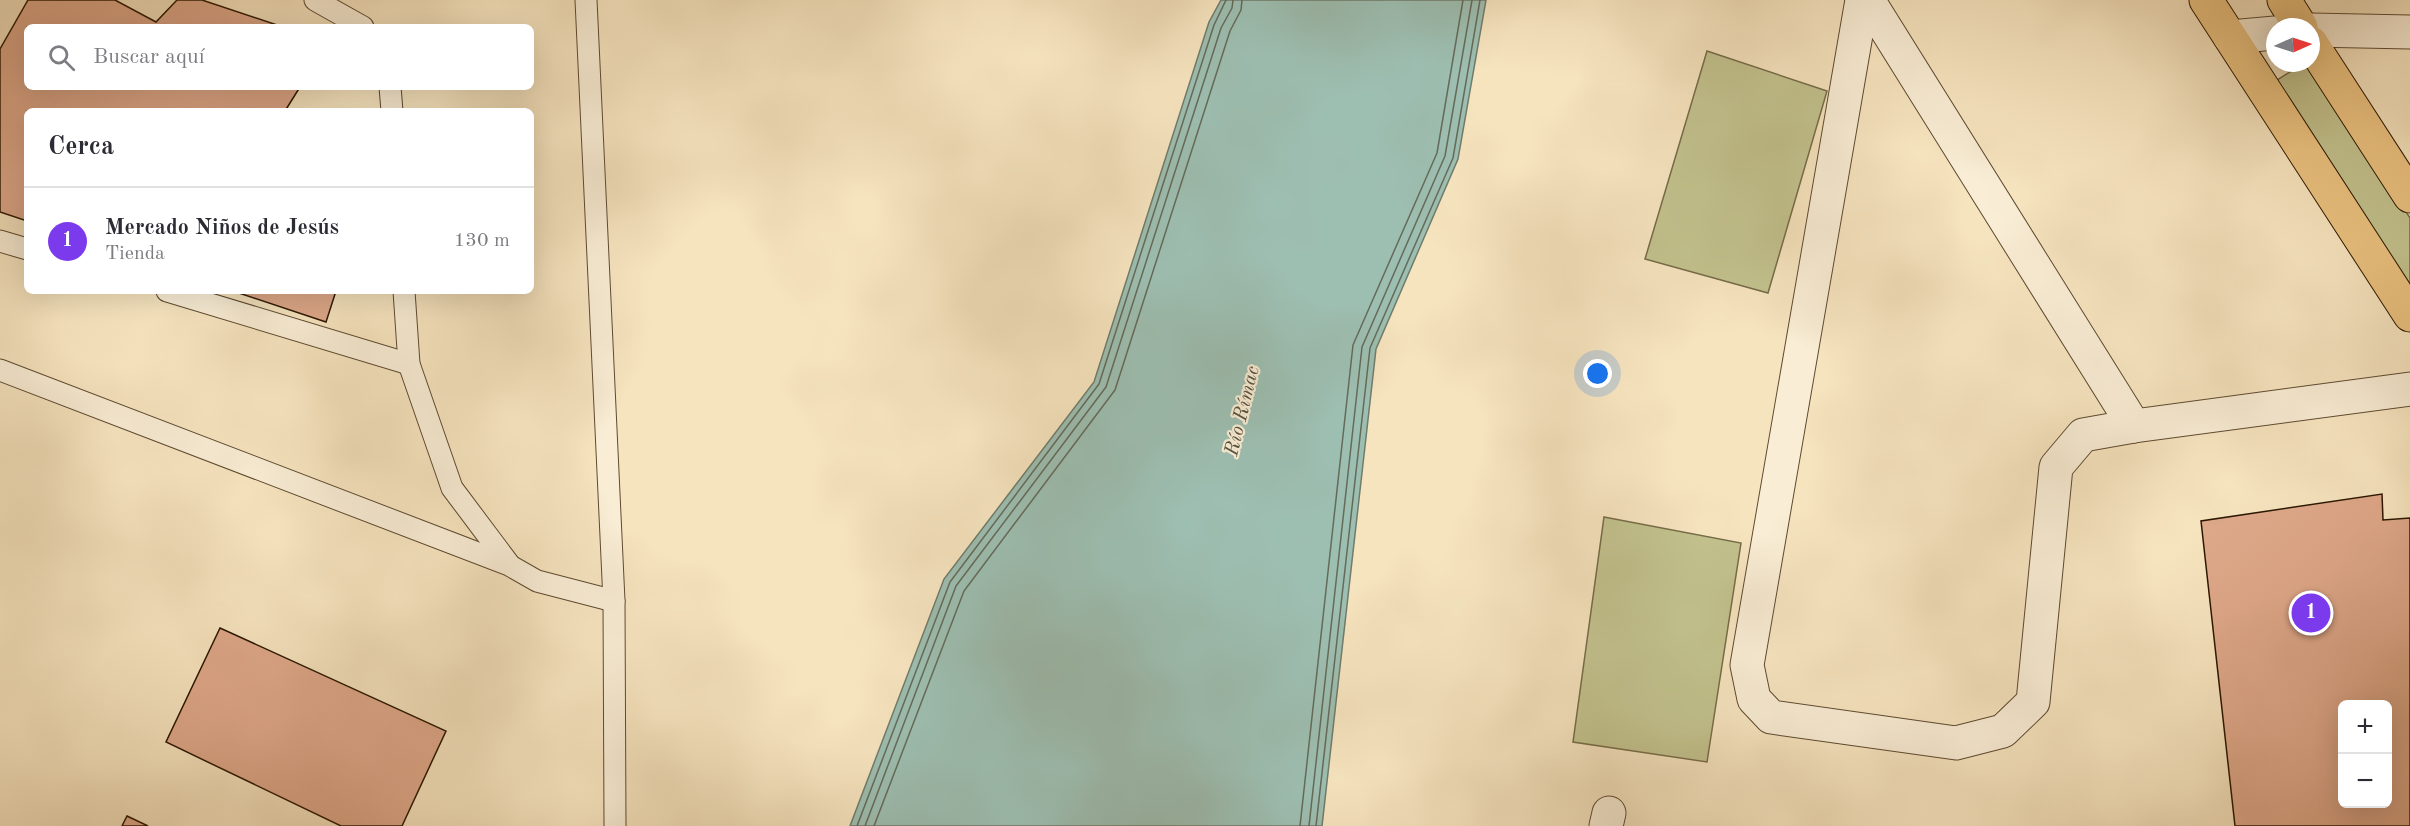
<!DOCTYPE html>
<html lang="es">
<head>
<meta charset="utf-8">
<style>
  :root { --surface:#fff; --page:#f7f7f7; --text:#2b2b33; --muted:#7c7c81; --line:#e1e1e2; --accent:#7c3aed }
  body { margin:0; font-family:"Old Standard TT",serif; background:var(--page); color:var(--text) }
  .controls { position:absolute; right:18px; bottom:18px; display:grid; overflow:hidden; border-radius:9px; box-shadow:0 6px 24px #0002 }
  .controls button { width:54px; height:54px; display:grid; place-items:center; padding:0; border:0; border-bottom:2px solid var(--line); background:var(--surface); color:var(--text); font:30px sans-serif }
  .compass { position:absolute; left:2266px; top:18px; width:54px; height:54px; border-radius:50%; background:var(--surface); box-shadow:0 6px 24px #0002; rotate:87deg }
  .you { position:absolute; left:1598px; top:374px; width:21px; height:21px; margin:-15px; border:4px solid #fff; border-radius:50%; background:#1a73e8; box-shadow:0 0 0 9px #1a73e833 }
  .badge { display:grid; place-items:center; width:39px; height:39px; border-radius:50%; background:var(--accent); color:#fff; font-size:20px; font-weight:700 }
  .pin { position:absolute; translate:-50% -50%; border:3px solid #fff; box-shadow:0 2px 6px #0006 }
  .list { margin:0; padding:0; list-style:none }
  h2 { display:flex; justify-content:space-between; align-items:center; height:78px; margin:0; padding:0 24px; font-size:26px }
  h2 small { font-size:20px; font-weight:400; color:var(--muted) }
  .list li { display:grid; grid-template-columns:39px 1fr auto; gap:18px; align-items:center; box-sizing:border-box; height:108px; padding:0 24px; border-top:2px solid var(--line) }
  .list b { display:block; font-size:22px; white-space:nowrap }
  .list p { margin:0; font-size:20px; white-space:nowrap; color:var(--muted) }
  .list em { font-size:20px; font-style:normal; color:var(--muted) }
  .icon { flex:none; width:33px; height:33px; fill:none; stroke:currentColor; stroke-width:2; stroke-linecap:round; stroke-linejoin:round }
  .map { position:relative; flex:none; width:2410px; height:826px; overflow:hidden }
  .search { position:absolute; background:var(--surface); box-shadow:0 6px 24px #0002; left:24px; top:24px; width:510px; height:66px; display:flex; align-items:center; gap:15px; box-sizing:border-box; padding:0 21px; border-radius:9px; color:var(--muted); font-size:22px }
  .panel { position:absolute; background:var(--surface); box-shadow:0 6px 24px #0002; left:24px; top:108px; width:510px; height:186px; border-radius:9px }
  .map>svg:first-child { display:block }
  .green { fill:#c2c28e; stroke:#766c48; stroke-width:1.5 }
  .water { fill:#9dbfb2; stroke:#6f7c6b; stroke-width:1.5 }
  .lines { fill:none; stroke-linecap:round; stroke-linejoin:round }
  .shore { stroke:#646b5a; stroke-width:1.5 }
  .building { fill:#dea88a; stroke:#2b1701; stroke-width:1.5; fill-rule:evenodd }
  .lane-casing { stroke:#5e4a30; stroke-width:23 }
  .street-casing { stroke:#5e4a30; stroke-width:35 }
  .primary-casing { stroke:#2b1701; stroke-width:35 }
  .lane { stroke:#f9edd5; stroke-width:21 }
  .street { stroke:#f9edd5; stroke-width:33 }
  .primary { stroke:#ebc280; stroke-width:33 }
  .labels { text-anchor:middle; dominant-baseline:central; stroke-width:4.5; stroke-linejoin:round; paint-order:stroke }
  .water-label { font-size:20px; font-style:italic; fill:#53523f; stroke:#f9edd5 }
</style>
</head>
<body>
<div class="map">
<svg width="2410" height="826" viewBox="0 0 2410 826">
  <rect width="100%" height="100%" fill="#f6e4bf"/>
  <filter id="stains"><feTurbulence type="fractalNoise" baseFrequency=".00333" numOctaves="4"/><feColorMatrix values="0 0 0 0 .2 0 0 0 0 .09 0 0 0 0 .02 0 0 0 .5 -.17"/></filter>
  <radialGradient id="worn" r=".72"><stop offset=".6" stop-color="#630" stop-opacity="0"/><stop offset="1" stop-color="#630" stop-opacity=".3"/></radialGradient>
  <g class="green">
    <path d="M 1707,51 L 1827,91 L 1768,293 L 1645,259 Z"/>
    <path d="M 2304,63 L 2311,63 L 2410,218 L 2410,286 L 2277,80 Z"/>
    <path d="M 1604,517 L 1741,543 L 1707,762 L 1573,742 Z"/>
  </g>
  <path class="water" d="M 1221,0 L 1486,0 L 1458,159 L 1376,349 L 1322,826 L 850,826 L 944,579 L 1094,382 L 1209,22 Z"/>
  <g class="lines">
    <g class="shore">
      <path d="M 857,826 L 950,582 L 1099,384 L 1214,25 L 1226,0"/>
      <path d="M 865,826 L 956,586 L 1106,387 L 1221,28 L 1232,8 L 1233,0"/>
      <path d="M 874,826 L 964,591 L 1115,390 L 1230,31 L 1241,10 L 1242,0"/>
      <path d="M 1300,826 L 1353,345 L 1437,153 L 1463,0"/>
      <path d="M 1309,826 L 1362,347 L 1445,156 L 1472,0"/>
      <path d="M 1316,826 L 1370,348 L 1453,158 L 1480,0"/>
    </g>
  </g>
  <g class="building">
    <path d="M 28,0 L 115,0 L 156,22 L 177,0 L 202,0 L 283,27 L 27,27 L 27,87 L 300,87 L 285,111 L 27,111 L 27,221 L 0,212 L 0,49 Z"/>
    <path d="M 233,291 L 336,291 L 326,322 Z"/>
    <path d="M 2382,494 L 2383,520 L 2410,518 L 2410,826 L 2235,826 L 2201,521 ZM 2342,704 L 2388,704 L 2388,804 L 2342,804 Z"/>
    <path d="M 220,628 L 446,731 L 402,826 L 341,826 L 166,742 Z"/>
    <path d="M 127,816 L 148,826 L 122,826 Z"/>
  </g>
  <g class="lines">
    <defs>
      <g id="lane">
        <path d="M 315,0 L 363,27"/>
        <path d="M 586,0 L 614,601 L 615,826"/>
        <path d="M 390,87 L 392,111"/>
        <path d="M 0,241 L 27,249"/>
        <path d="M 167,291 L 409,364"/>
        <path d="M 404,291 L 409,364 L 452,488 L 509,564"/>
        <path d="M 0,370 L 509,565 L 537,581 L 614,601"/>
      </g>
      <g id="street">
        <path d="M 1862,0 L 1747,665 L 1754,699 L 1771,717 L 1956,743 L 2003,731 L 2033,702 L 2056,467 L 2083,435 L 2134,426 L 2410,389"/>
        <path d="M 1868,0 L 2134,426"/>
        <path d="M 2311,30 L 2410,32"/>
        <path d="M 2230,37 L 2275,33"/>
        <path d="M 1606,826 L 1609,813"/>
      </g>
      <g id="primary">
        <path d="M 2206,0 L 2410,315"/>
        <path d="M 2284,0 L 2301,27"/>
        <path d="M 2311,43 L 2410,196"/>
      </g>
    </defs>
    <use href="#lane" class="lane-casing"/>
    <use href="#street" class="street-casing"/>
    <use href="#primary" class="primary-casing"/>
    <use href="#lane" class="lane"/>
    <use href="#street" class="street"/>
    <use href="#primary" class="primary"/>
  </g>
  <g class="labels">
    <g class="water-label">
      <text transform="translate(1243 411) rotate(-76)">Río Rímac</text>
    </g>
  </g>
  <rect width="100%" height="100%" filter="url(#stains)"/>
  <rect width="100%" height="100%" fill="url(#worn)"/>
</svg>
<div class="controls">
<button>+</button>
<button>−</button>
</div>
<svg class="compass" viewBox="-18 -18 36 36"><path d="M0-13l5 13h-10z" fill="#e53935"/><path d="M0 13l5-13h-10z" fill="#7c7c81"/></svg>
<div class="you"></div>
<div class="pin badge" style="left:2311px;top:613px">1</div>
<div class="search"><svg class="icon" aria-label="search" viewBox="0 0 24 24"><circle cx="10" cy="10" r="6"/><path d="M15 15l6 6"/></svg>Buscar aquí</div>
<section class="panel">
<h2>Cerca<small></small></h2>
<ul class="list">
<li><span class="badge">1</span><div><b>Mercado Niños de Jesús</b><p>Tienda</p></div><em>130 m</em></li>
</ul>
</section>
</div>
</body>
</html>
